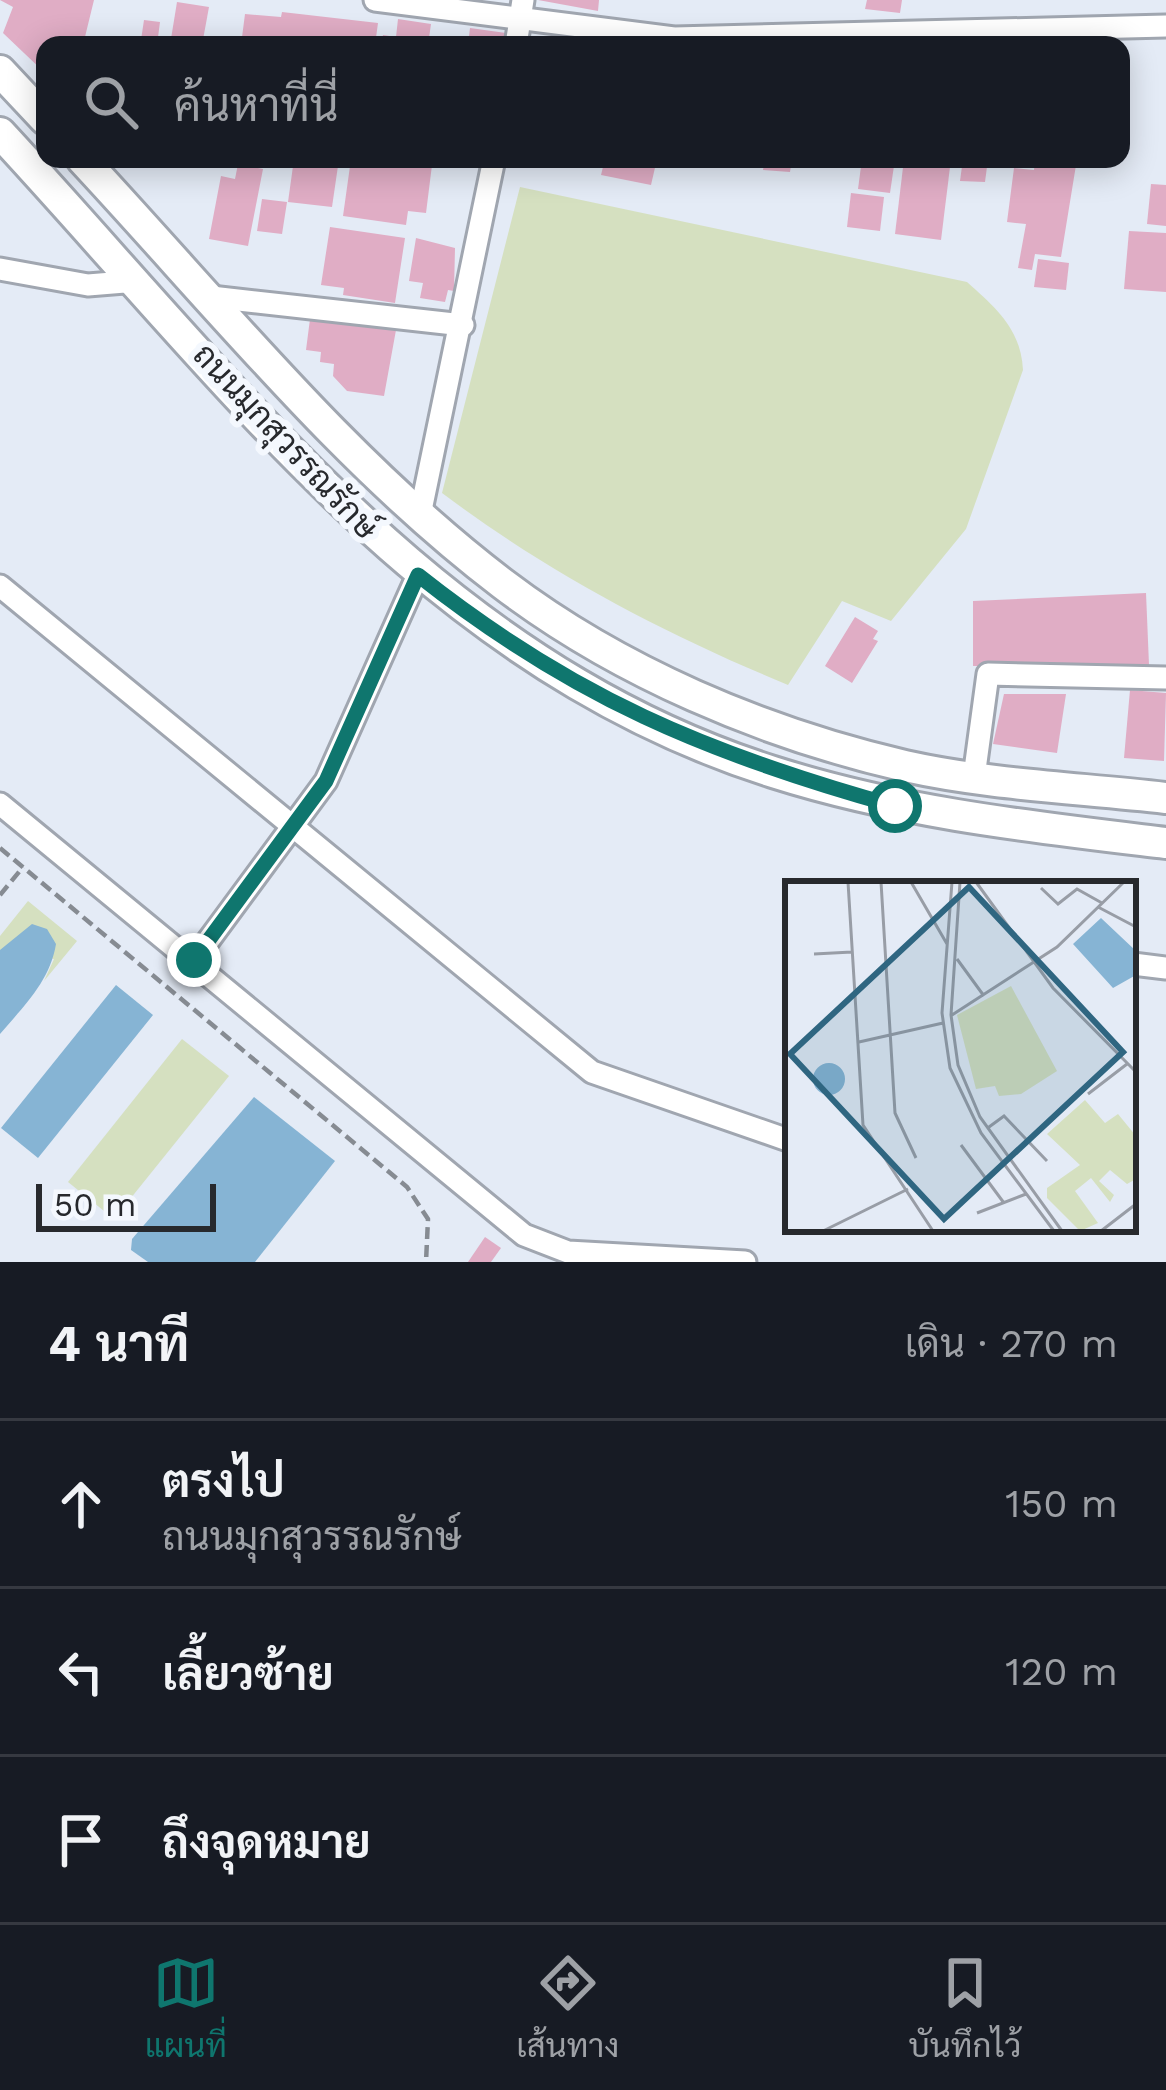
<!DOCTYPE html>
<html lang="th">
<head>
<meta charset="utf-8">
<style>
  :root { --surface:#171b24; --page:#242831; --text:#f1f3f6; --muted:#9ea1a6; --line:#363941; --accent:#0f766e }
  body { margin:0; font-family:"Work Sans",Sarabun,sans-serif; background:var(--page); color:var(--text) }
  .scale { position:absolute; left:36px; bottom:30px; width:180px; box-sizing:border-box; padding-left:12px; border:6px solid #27292d; border-top:0; font-size:33px; line-height:42px; white-space:nowrap; color:#27292d; -webkit-text-stroke:9px #f4f8fe; paint-order:stroke }
  .stop { position:absolute; width:36px; height:36px; margin:-27px; border:9px solid #0f766e; border-radius:50%; background:#fff }
  .stop.end { background:#0f766e; border-color:#fff; box-shadow:0 3px 12px #0008 }
  .list { margin:0; padding:0; list-style:none }
  h2 { display:flex; justify-content:space-between; align-items:center; height:156px; margin:0; padding:0 48px; font-size:51px }
  h2 small { font-size:39px; font-weight:400; color:var(--muted) }
  .list li { display:grid; grid-template-columns:78px 1fr auto; gap:36px; align-items:center; box-sizing:border-box; height:168px; padding:0 48px; border-top:3px solid var(--line) }
  .list b { display:block; font-size:45px; white-space:nowrap }
  .list p { margin:0; font-size:39px; white-space:nowrap; color:var(--muted) }
  .list em { font-size:39px; font-style:normal; color:var(--muted) }
  .icon { flex:none; width:66px; height:66px; fill:none; stroke:currentColor; stroke-width:2; stroke-linecap:round; stroke-linejoin:round }
  .map { position:relative; flex:none; width:1166px; height:1262px; overflow:hidden }
  .search { position:absolute; background:var(--surface); box-shadow:0 6px 30px #0003; left:36px; right:36px; top:36px; height:132px; display:flex; align-items:center; gap:30px; box-sizing:border-box; padding:0 42px; border-radius:24px; color:var(--muted); font-size:45px }
  .sheet { height:660px; background:var(--surface) }
  nav { display:flex; justify-content:space-around; align-items:center; box-sizing:border-box; height:168px; border-top:3px solid var(--line); background:var(--surface); font-size:33px; color:var(--muted) }
  nav a { display:grid; justify-items:center; gap:6px }
  nav .on { color:var(--accent) }
  .map>svg:first-child { display:block }
  .green { fill:#d5e0c0 }
  .water { fill:#86b4d4 }
  .building { fill:#e0adc5 }
  .lines { fill:none; stroke-linecap:round; stroke-linejoin:round }
  .minor-casing { stroke:#a0a6b0; stroke-width:27 }
  .secondary-casing { stroke:#a0a6b0; stroke-width:36 }
  .path { stroke:#868b92; stroke-width:4.5; stroke-dasharray:12 6; stroke-linecap:butt }
  .minor { stroke:#fff; stroke-width:21 }
  .secondary { stroke:#fff; stroke-width:30 }
  .route { stroke:#0f766e; stroke-width:15 }
  .labels { text-anchor:middle; dominant-baseline:central; stroke-width:12; stroke-linejoin:round; paint-order:stroke }
  .street-label { font-size:33px; fill:#27292d; stroke:#f4f8fe }
  .inset-road { fill:none; stroke:#989da6; stroke-width:3 }
  .view { fill:#2f6681; fill-opacity:0.15; stroke:#2f6681; stroke-width:6 }
  .inset-edge { fill:none; stroke:#27292d; stroke-width:6 }
</style>
</head>
<body>
<div class="map">
<svg width="1166" height="1262" viewBox="0 0 1166 1262">
  <rect width="100%" height="100%" fill="#e4ebf6"/>
  <g class="green">
    <path d="M 520,187 L 967,282 C 996,308 1021,329 1023,370 L 966,529 L 891,621 L 842,601 L 788,685 C 663,633 550,574 442,493 Z"/>
    <path d="M 28,901 L 77,941 L 44,981 L 54,959 L 0,950 L 0,936 Z"/>
    <path d="M 182,1039 L 229,1076 L 114,1219 L 68,1182 Z"/>
  </g>
  <g class="water">
    <path d="M 32,924 L 47,929 L 56,944 C 50,981 24,1006 0,1034 L 0,950 Z"/>
    <path d="M 116,985 L 153,1015 L 38,1158 L 1,1128 Z"/>
    <path d="M 254,1097 L 335,1161 L 255,1262 L 148,1262 L 131,1250 L 132,1239 Z"/>
  </g>
  <g class="building">
    <path d="M 0,0 L 94,0 L 83,45 L 45,45 L 45,73 L 3,33 L 13,7 Z"/>
    <path d="M 538,0 L 599,0 L 598,11 Z"/>
    <path d="M 867,0 L 902,0 L 900,13 L 865,9 Z"/>
    <path d="M 177,2 L 209,7 L 202,45 L 170,45 Z"/>
    <path d="M 282,12 L 378,23 L 375,45 L 241,45 L 245,14 L 281,17 Z"/>
    <path d="M 398,19 L 431,24 L 428,45 L 381,45 L 383,35 L 396,37 Z"/>
    <path d="M 144,20 L 160,22 L 157,45 L 125,45 L 126,38 L 141,40 Z"/>
    <path d="M 470,28 L 506,33 L 504,45 L 468,45 Z"/>
    <path d="M 294,159 L 339,159 L 332,207 L 288,202 Z"/>
    <path d="M 351,159 L 411,159 L 413,164 L 414,159 L 452,159 L 451,168 L 432,165 L 426,213 L 408,211 L 406,225 L 343,216 Z"/>
    <path d="M 605,159 L 657,159 L 651,185 L 601,175 Z"/>
    <path d="M 765,159 L 792,159 L 790,172 L 763,170 Z"/>
    <path d="M 862,159 L 895,159 L 890,193 L 858,189 Z"/>
    <path d="M 904,159 L 951,159 L 941,240 L 895,234 Z"/>
    <path d="M 963,159 L 988,159 L 985,182 L 960,181 Z"/>
    <path d="M 1035,159 L 1077,159 L 1061,257 L 1035,254 L 1032,270 L 1018,268 L 1026,224 L 1007,222 L 1014,168 L 1034,170 Z"/>
    <path d="M 238,164 L 263,169 L 248,246 L 209,239 L 221,176 L 235,179 Z"/>
    <path d="M 1151,184 L 1166,185 L 1166,226 L 1147,224 Z"/>
    <path d="M 851,193 L 884,197 L 880,231 L 847,227 Z"/>
    <path d="M 262,199 L 287,202 L 282,234 L 257,231 Z"/>
    <path d="M 330,227 L 405,238 L 395,303 L 343,295 L 344,288 L 321,285 Z"/>
    <path d="M 1129,231 L 1166,233 L 1166,292 L 1124,289 Z"/>
    <path d="M 416,238 L 455,248 L 454,291 L 448,290 L 445,302 L 420,298 L 423,283 L 409,281 Z"/>
    <path d="M 1038,259 L 1069,263 L 1066,290 L 1034,287 Z"/>
    <path d="M 310,319 L 396,330 L 384,396 L 347,391 L 333,376 L 334,364 L 320,362 L 321,352 L 306,350 Z"/>
    <path d="M 1146,593 L 1149,665 L 973,666 L 973,601 Z"/>
    <path d="M 855,617 L 878,631 L 873,639 L 878,641 L 852,683 L 825,666 Z"/>
    <path d="M 1130,690 L 1166,693 L 1164,761 L 1124,758 Z"/>
    <path d="M 1004,694 L 1066,694 L 1057,753 L 993,744 Z"/>
    <path d="M 485,1237 L 501,1248 L 491,1262 L 468,1262 Z"/>
  </g>
  <g class="lines">
    <defs>
      <g id="minor">
        <path d="M 375,0 L 674,38 L 1166,26"/>
        <path d="M 516,45 L 523,0"/>
        <path d="M 0,269 L 88,285 L 137,281"/>
        <path d="M 211,297 L 463,325"/>
        <path d="M 420,515 L 494,159"/>
        <path d="M 0,586 L 592,1072 L 788,1140"/>
        <path d="M 974,777 L 988,674 L 1166,678"/>
        <path d="M 0,804 L 524,1235 L 568,1252 L 745,1262"/>
        <path d="M 194,960 L 326,781 L 418,575"/>
        <path d="M 1133,964 L 1166,968"/>
      </g>
      <g id="secondary">
        <path d="M 0,71 L 45,119"/>
        <path d="M 0,133 C 232,383 433,664 773,772 C 902,813 1033,827 1166,843"/>
        <path d="M 82,159 C 217,304 345,464 503,584 C 619,672 763,733 905,766 C 990,785 1080,788 1166,798"/>
      </g>
    </defs>
    <use href="#minor" class="minor-casing"/>
    <use href="#secondary" class="secondary-casing"/>
    <g class="path">
      <path d="M 0,848 L 407,1187 L 428,1219 L 426,1262"/>
      <path d="M 0,895 L 23,867"/>
    </g>
    <use href="#minor" class="minor"/>
    <use href="#secondary" class="secondary"/>
  </g>
  <g class="lines">
    <path class="route" d="M 194,960 L 326,781 L 418,575 C 572,697 708,754 895,806"/>
  </g>
  <g class="labels">
    <g class="street-label">
      <text transform="translate(286 441) rotate(47)">ถนนมุกสุวรรณรักษ์</text>
    </g>
  </g>
  <g transform="translate(785 881)">
    <rect width="351" height="351" fill="#e4ebf6"/>
    <path d="M 226,105 L 272,190 L 236,213 L 214,215 L 210,205 L 191,208 L 172,134 ZM 300,219 L 320,242 L 333,233 L 351,255 L 351,298 L 342,303 L 325,289 L 314,300 L 329,314 L 325,321 L 306,297 L 290,310 L 313,342 L 295,350 L 262,317 L 262,307 L 295,284 L 262,253 Z" fill="#d5e0c0"/>
    <path d="M 316,37 L 351,70 L 351,94 L 328,107 L 288,63 ZM28 198a16 16 0 1 1 32 0a16 16 0 1 1-32 0Z" fill="#86b4d4"/>
    <path class="inset-road" d="M 63,1 L 78,244 L 148,350M 96,1 L 110,232 L 131,277M 126,1 L 162,63M 167,1 L 157,132 L 165,187 L 196,252 L 269,350M 175,1 L 166,134 L 173,184 L 195,236 L 277,350M 191,1 L 268,107 L 351,191M 256,7 L 273,23 L 292,8 L 317,22M 313,26 L 351,46M 29,73 L 67,71M 172,78 L 199,115M 167,134 L 272,66 L 339,1M 74,161 L 158,142M 303,213 L 342,183M 204,246 L 219,235 L 262,280M 176,264 L 219,322M 192,332 L 241,313M 38,350 L 123,308M 316,350 L 351,323"/>
    <path class="view" d="M 184,6 L 338,171 L 159,338 L 5,173 Z"/>
    <rect width="351" height="351" class="inset-edge"/>
  </g>
</svg>
<div class="scale">50 m</div>
<div class="stop" style="left:895px;top:806px"></div>
<div class="stop end" style="left:194px;top:960px"></div>
<div class="search"><svg class="icon" aria-label="search" viewBox="0 0 24 24"><circle cx="10" cy="10" r="6"/><path d="M15 15l6 6"/></svg>ค้นหาที่นี่</div>
</div>
<section class="sheet">
<h2>4 นาที<small>เดิน · 270 m</small></h2>
<ul class="list">
<li><svg class="icon" aria-label="ahead" viewBox="0 0 24 24"><path d="M12 20V5M6 11l6-6 6 6"/></svg><div><b>ตรงไป</b><p>ถนนมุกสุวรรณรักษ์</p></div><em>150 m</em></li>
<li><svg class="icon" aria-label="left" viewBox="0 0 24 24"><path d="M17 20v-9H6M10 6l-5 5 5 5"/></svg><div><b>เลี้ยวซ้าย</b></div><em>120 m</em></li>
<li><svg class="icon" aria-label="arrive" viewBox="0 0 24 24"><path d="M6 21V4h12l-3 4 3 4H6"/></svg><div><b>ถึงจุดหมาย</b></div></li>
</ul>
</section>
<nav>
<a class="on"><svg class="icon" aria-label="map" viewBox="0 0 24 24"><path d="M3 6l6-2 6 2 6-2v14l-6 2-6-2-6 2zM9 4v14M15 6v14"/></svg>แผนที่</a>
<a><svg class="icon" aria-label="directions" viewBox="0 0 24 24"><path d="M12 3l9 9-9 9-9-9zM9 14v-3h6M13 9l2 2-2 2"/></svg>เส้นทาง</a>
<a><svg class="icon" aria-label="saved" viewBox="0 0 24 24"><path d="M7 4h10v16l-5-4-5 4z"/></svg>บันทึกไว้</a>
</nav>
</body>
</html>
